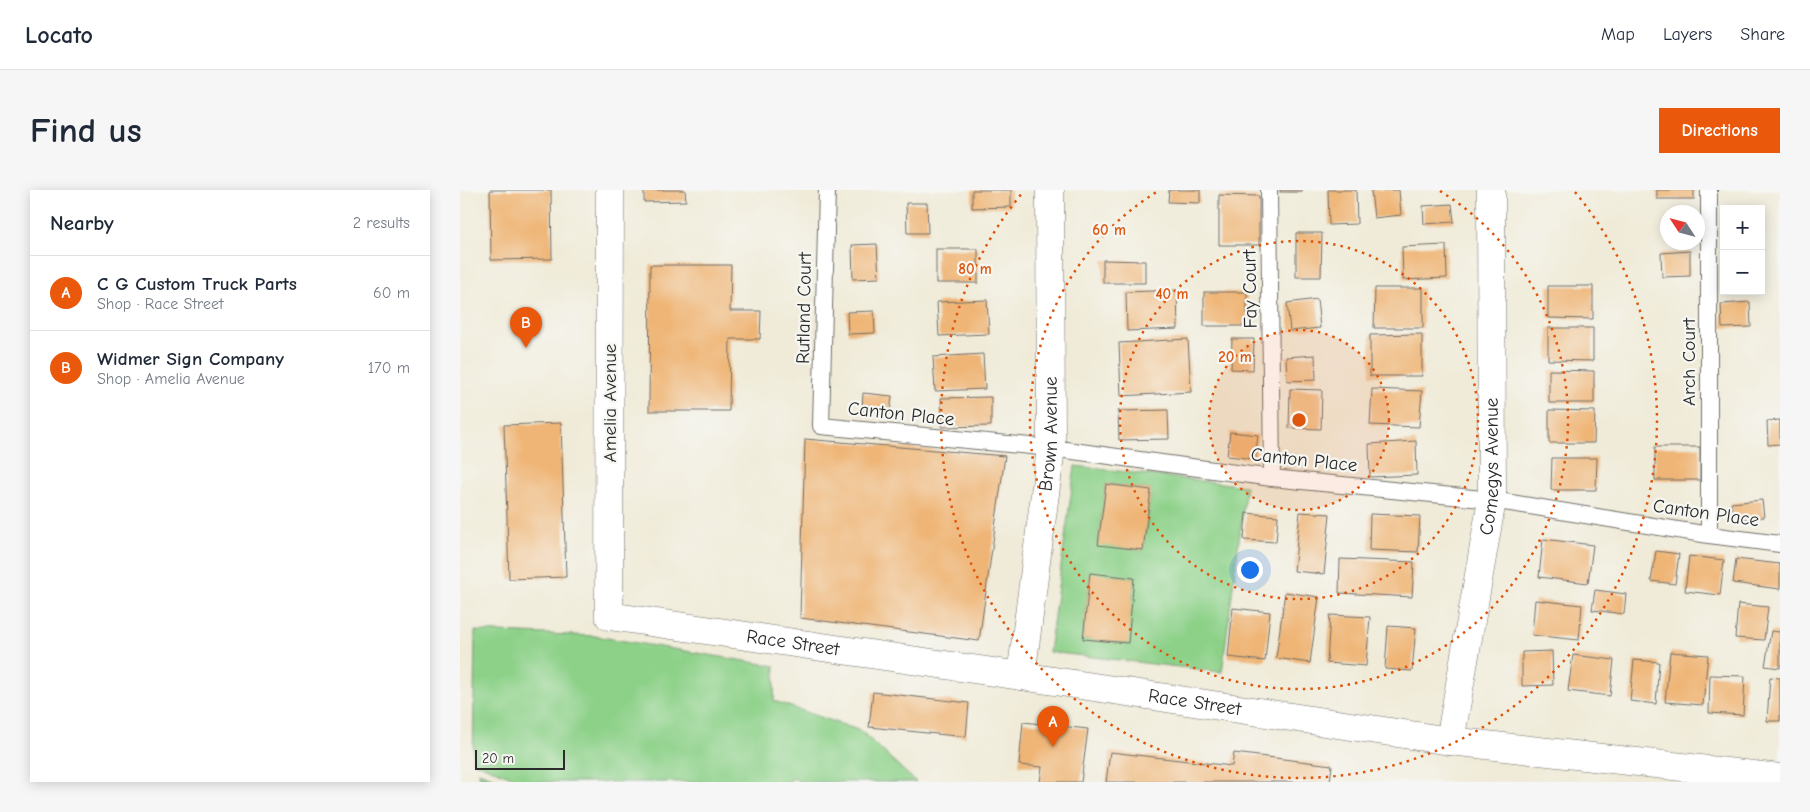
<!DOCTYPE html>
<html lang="en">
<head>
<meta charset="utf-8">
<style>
  :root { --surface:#fff; --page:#f6f6f7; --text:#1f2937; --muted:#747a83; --line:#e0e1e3; --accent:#ea580c }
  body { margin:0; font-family:"Comic Neue",sans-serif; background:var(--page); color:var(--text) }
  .controls { position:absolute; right:15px; top:15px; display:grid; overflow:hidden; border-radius:0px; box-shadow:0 2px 12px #0003 }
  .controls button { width:45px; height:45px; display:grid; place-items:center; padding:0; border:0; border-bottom:1px solid var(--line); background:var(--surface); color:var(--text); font:25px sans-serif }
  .compass { position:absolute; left:1200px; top:15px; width:45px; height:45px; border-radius:50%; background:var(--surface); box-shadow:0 2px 12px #0003; rotate:306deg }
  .scale { position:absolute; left:15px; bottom:12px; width:90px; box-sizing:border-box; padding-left:5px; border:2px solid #2b2b2b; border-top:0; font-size:14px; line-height:18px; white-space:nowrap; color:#2b2b2b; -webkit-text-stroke:4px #f6f6f2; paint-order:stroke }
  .you { position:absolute; left:789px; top:379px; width:18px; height:18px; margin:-12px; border:4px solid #fff; border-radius:50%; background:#1a73e8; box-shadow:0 0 0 8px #1a73e833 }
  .badge { display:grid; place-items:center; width:32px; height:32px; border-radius:50%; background:var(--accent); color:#fff; font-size:16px; font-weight:700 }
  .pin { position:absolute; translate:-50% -41px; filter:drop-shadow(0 1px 2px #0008) }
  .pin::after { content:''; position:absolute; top:26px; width:18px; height:15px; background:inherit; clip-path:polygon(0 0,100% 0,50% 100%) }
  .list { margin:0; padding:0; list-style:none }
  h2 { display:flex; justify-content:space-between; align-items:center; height:65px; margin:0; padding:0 20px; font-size:21px }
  h2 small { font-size:16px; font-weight:400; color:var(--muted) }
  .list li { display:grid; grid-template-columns:32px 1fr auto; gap:15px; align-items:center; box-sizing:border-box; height:75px; padding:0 20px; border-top:1px solid var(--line) }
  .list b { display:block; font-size:19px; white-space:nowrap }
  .list p { margin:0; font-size:16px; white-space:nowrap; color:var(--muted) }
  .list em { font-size:16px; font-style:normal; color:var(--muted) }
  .map { position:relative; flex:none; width:1320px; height:592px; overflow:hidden; border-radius:0px }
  header { display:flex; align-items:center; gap:30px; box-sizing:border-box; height:70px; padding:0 25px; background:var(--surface); border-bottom:1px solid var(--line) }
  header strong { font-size:24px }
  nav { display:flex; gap:28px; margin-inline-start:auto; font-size:18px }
  .intro { display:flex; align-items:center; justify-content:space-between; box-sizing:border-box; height:120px; padding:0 30px }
  h1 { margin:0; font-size:35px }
  .button { padding:12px 22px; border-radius:0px; background:var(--accent); color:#fff; font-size:18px; font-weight:700 }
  main { display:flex; gap:30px; padding:0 30px }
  aside { flex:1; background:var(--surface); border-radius:0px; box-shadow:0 2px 12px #0003 }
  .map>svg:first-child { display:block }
  .green { fill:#8dd189; stroke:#5c7e5a; fill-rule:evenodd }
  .forest { fill:#72b375; stroke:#4e6f50 }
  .building { fill:#efb576 }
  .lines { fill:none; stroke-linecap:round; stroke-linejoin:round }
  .service-casing { stroke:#706e68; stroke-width:18 }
  .minor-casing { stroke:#706e68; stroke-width:29 }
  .service { stroke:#fff; stroke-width:16 }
  .minor { stroke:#fff; stroke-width:28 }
  .ring { fill:none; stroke:#df570e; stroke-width:2.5; stroke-dasharray:2.5 5 }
  .labels { text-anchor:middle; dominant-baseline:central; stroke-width:4.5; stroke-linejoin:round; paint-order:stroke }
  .street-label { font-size:19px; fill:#2b2b2b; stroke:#f6f6f2 }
  .centre { fill:#df570e; stroke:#f6f6f2; stroke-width:2.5 }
  .ring-label { font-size:15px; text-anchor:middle; font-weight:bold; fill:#df570e; stroke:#f6f6f2; stroke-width:4.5; stroke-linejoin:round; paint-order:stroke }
</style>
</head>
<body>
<header>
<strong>Locato</strong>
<nav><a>Map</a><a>Layers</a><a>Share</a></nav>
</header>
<div class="intro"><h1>Find us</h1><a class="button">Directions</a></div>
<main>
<aside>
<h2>Nearby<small>2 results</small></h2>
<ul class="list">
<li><span class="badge">A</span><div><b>C G Custom Truck Parts</b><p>Shop · Race Street</p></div><em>60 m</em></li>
<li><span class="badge">B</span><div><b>Widmer Sign Company</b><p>Shop · Amelia Avenue</p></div><em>170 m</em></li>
</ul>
</aside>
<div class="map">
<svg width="1320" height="592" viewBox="0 0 1320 592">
  <rect width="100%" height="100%" fill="#f6f6f2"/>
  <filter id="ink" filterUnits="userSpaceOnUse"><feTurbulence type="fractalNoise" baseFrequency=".02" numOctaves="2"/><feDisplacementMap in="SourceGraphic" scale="10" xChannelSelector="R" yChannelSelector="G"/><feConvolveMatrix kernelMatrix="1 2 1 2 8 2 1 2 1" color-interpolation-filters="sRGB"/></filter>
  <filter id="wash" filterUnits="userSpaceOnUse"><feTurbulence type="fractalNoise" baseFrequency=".0096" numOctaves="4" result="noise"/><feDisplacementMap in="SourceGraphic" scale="20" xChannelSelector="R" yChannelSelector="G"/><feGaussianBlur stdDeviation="1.12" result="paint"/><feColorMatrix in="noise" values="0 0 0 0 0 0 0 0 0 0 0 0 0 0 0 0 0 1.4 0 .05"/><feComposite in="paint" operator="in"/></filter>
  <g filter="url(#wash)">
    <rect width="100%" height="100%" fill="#f0ebd8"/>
    <g class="green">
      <path d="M 615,276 L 786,296 L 762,482 L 589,462 ZM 646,294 L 691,300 L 683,360 L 638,354 ZM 630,384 L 674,388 L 667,453 L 623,449 Z"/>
      <path d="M 15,441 L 135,446 L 315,476 L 314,511 L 401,541 L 456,592 L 341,592 L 332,588 L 330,592 L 65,592 L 13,572 Z"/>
    </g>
    <path class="forest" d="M 19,582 L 46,592 L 19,592 Z"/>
    <g id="blocks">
      <g class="building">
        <path d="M 30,0 L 91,0 L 92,69 L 31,70 Z"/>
        <path d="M 184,0 L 225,0 L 226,11 L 184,12 Z"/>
        <path d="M 512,0 L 551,0 L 551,17 L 512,18 Z"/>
        <path d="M 709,0 L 740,0 L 740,13 L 708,12 Z"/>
        <rect x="820" y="0" width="22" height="2"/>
        <path d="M 868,0 L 896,0 L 897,34 L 869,35 Z"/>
        <path d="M 911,0 L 939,0 L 941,25 L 914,28 Z"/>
        <rect x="1197" y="0" width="37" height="9"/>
        <path d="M 759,5 L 799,6 L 799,55 L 759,55 Z"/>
        <path d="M 446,13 L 467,13 L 468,43 L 447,43 Z"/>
        <path d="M 992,14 L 994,32 L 964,34 L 963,16 Z"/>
        <path d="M 836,43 L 862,43 L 861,87 L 836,87 Z"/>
        <path d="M 417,54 L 419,88 L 393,89 L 392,55 Z"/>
        <path d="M 986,55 L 987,88 L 943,90 L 942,57 Z"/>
        <rect x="476" y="59" width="42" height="34"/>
        <path d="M 1230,61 L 1230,86 L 1202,87 L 1201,63 Z"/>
        <path d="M 643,70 L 685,71 L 685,93 L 643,93 Z"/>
        <path d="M 190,75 L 271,75 L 270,121 L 301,121 L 300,149 L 270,149 L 269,221 L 189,221 Z"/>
        <path d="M 1088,96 L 1133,96 L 1133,129 L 1088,128 Z"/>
        <path d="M 915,98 L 963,98 L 963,138 L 914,138 Z"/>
        <path d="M 717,100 L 718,139 L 667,141 L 666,102 Z"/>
        <rect x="744" y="102" width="43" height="34"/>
        <path d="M 857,109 L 860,138 L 830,141 L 827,113 Z"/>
        <path d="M 527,110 L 529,144 L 479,146 L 477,112 Z"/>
        <path d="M 1290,112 L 1291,137 L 1262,138 L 1261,114 Z"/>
        <path d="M 414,121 L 415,143 L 388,144 L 387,122 Z"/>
        <path d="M 1088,138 L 1133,138 L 1133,171 L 1088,170 Z"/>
        <path d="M 962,144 L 962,186 L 910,186 L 910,145 Z"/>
        <path d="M 728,149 L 731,202 L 661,206 L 659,153 Z"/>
        <path d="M 772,149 L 794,149 L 793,180 L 771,179 Z"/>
        <path d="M 523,164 L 525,199 L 475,201 L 473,167 Z"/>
        <path d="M 855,165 L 856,190 L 827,191 L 826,167 Z"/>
        <path d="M 1089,180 L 1134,181 L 1134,213 L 1089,213 Z"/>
        <path d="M 830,199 L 862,200 L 861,239 L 829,238 Z"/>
        <path d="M 912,199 L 962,201 L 959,237 L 910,235 Z"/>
        <path d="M 403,203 L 432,206 L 430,223 L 402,220 Z"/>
        <path d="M 531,207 L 531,236 L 482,237 L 481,208 Z"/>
        <path d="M 708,220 L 709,249 L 659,250 L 658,221 Z"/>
        <path d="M 1089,220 L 1135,221 L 1134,253 L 1089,253 Z"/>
        <path d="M 1320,230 L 1320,254 L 1308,255 L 1307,231 Z"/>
        <path d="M 101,233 L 106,387 L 49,389 L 44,235 Z"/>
        <path d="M 770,242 L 798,245 L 795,269 L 767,266 Z"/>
        <path d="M 345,249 L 545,266 L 519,451 L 340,428 Z"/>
        <path d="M 956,251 L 957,285 L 910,287 L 909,254 Z"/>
        <rect x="1195" y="257" width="45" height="33"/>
        <path d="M 1092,268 L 1137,268 L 1136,300 L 1091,300 Z"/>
        <path d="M 646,294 L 691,300 L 683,360 L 638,355 Z"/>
        <path d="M 1302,310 L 1304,327 L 1273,330 L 1271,313 Z"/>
        <path d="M 840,322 L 870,324 L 864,384 L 834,381 Z"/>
        <path d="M 786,323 L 818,326 L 816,352 L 784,350 Z"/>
        <path d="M 910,324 L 960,326 L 958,362 L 909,360 Z"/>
        <path d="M 1083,349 L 1133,355 L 1128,393 L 1079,387 Z"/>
        <path d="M 1196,361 L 1219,364 L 1215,394 L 1191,391 Z"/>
        <path d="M 1229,366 L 1264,370 L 1260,405 L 1225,401 Z"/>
        <path d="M 880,369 L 954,372 L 952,407 L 879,403 Z"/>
        <path d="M 1276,369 L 1320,374 L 1320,399 L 1273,393 Z"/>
        <path d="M 630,383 L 674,388 L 668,453 L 623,449 Z"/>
        <path d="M 1135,400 L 1166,404 L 1164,424 L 1132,420 Z"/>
        <path d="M 825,402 L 859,407 L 850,473 L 816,468 Z"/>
        <path d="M 1075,410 L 1122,415 L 1119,450 L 1072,445 Z"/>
        <path d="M 1278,414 L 1308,417 L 1304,450 L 1275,448 Z"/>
        <path d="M 773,418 L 810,422 L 805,471 L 768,467 Z"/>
        <path d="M 870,425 L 910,427 L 906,476 L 867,473 Z"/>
        <path d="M 928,436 L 956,438 L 952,481 L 925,479 Z"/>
        <path d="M 1311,441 L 1320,442 L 1320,478 L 1305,476 Z"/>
        <path d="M 1092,461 L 1093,495 L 1062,496 L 1062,462 Z"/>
        <path d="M 1210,462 L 1248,465 L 1243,515 L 1205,512 Z"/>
        <path d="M 1113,465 L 1154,470 L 1150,506 L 1108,501 Z"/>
        <path d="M 1174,470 L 1199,472 L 1196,514 L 1170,511 Z"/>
        <path d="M 1250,485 L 1285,486 L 1283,525 L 1249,523 Z"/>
        <path d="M 1310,487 L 1320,488 L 1320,531 L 1307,531 Z"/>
        <path d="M 413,502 L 509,513 L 506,547 L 409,537 Z"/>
        <path d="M 563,532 L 628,539 L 621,592 L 580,592 L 582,577 L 559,575 Z"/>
        <path d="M 650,562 L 772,576 L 774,563 L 872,575 L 870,592 L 646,592 Z"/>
      </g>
    </g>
  </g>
  <g filter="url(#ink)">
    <use href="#blocks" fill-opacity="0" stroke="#706e68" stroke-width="1"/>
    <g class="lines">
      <defs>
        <g id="service">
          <path d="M 367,0 L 361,236 L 591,258 L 812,288 L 1032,310 L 1249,345 L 1320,354"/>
          <path d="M 809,0 L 812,288"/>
          <path d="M 1249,0 L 1249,345"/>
        </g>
        <g id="minor">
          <path id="s1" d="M 150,0 L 149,426 L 561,486 L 990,551 L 1320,588"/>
          <path id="s2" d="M 561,486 L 591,258 L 590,0"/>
          <path id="s3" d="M 990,551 L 1032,310 L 1031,0"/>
        </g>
      </defs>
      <use href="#service" class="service-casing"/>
      <use href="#minor" class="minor-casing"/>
      <use href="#service" class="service"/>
      <use href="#minor" class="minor"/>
    </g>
  </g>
  <circle cx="839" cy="230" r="90" fill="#df570e" fill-opacity=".12"/>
  <g class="ring">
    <circle cx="839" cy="230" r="90"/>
    <circle cx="839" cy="230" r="179"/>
    <path d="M980 1A269 269 0 1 1 698 1"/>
    <path d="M1115 2A358 358 0 1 1 563 2"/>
  </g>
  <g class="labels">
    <g class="street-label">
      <text transform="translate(790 99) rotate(-91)">Fay Court</text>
      <text transform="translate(344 118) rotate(-89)">Rutland Court</text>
      <text transform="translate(1229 172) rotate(-90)">Arch Court</text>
      <text transform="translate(150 213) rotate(-90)">Amelia Avenue</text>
      <text transform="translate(441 224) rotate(6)">Canton Place</text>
      <text stroke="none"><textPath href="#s2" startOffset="244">Brown Avenue</textPath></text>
      <text transform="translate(844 270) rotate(6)">Canton Place</text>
      <text stroke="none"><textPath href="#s3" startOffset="278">Comegys Avenue</textPath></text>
      <text transform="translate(1246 323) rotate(8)">Canton Place</text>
      <text stroke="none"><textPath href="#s1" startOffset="612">Race Street</textPath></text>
      <text stroke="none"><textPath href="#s1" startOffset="1018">Race Street</textPath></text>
    </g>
  </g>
  <circle cx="839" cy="230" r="8" class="centre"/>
  <g class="ring-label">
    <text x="649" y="45">60 m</text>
    <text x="515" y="84">80 m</text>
    <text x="712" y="109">40 m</text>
    <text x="775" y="172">20 m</text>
  </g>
</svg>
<div class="controls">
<button>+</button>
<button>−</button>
</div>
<svg class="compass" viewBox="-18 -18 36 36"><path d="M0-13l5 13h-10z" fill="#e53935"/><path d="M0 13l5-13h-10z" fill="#747a83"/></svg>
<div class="scale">20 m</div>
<div class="you"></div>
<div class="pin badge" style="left:593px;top:557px">A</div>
<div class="pin badge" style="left:66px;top:158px">B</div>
</div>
</main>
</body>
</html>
